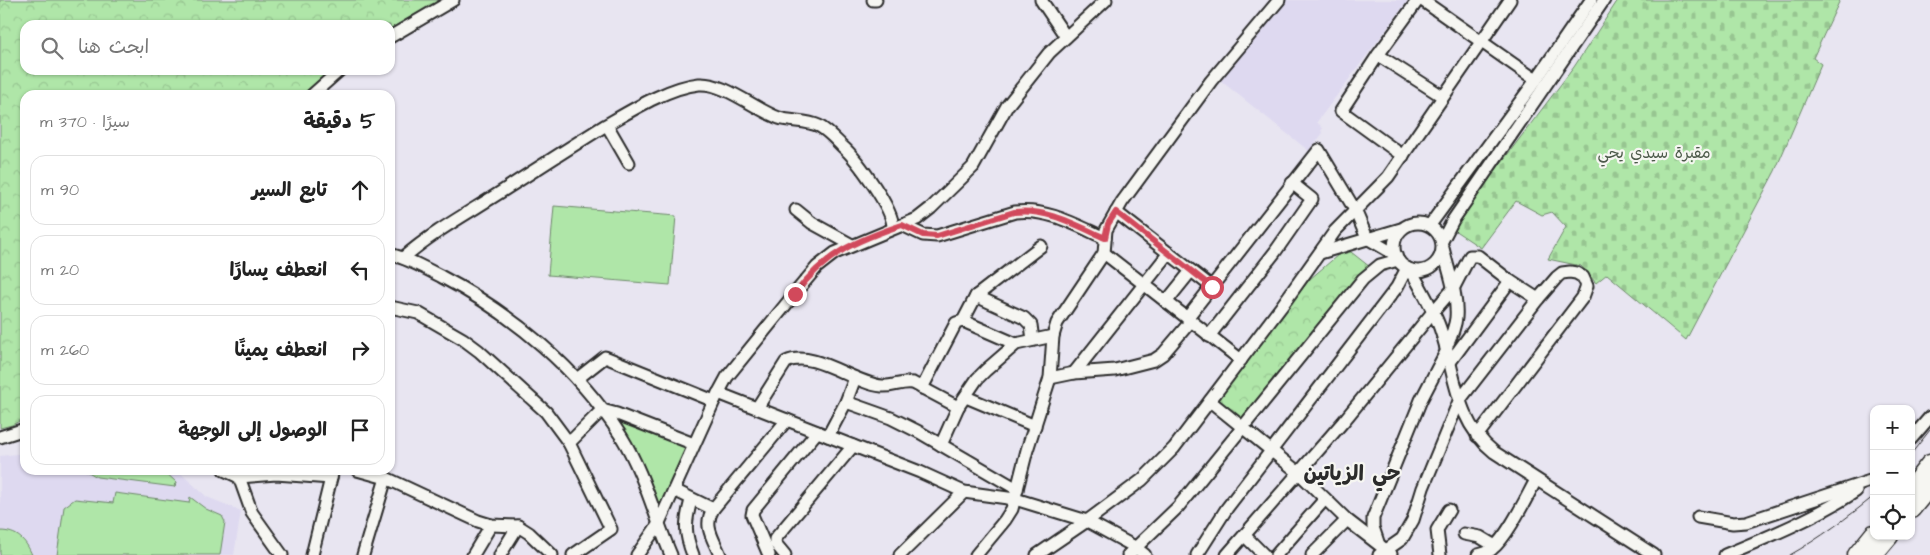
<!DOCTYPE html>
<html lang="ar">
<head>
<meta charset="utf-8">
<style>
  :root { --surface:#fff; --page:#f2f2f2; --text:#222; --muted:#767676; --line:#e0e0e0 }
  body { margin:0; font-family:"Architects Daughter","Playpen Sans Arabic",sans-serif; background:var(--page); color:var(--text); direction:rtl }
  .controls { position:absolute; right:15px; bottom:15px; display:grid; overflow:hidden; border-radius:10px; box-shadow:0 1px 4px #0004 }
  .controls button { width:45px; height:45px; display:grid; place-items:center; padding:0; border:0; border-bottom:1px solid var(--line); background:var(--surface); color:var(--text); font:25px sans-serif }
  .stop { position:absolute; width:15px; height:15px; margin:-11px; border:4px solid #d1495b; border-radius:50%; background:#fff }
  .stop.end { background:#d1495b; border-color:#fff; box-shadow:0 1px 5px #0008 }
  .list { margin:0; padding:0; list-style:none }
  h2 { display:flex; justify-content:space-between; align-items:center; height:65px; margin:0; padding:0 20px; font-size:21px }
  h2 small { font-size:16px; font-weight:400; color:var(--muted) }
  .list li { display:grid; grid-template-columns:32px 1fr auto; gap:15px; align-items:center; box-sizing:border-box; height:70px; margin:0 10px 10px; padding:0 10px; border:1px solid var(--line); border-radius:15px }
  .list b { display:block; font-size:19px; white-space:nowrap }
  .list em { font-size:16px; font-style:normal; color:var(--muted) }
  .icon { flex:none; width:28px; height:28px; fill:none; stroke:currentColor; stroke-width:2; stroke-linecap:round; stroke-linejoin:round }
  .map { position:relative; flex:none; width:1930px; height:555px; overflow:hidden; direction:ltr }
  .search { position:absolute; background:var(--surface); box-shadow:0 1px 4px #0004; left:20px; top:20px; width:375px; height:55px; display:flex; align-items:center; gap:12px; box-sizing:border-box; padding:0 18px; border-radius:15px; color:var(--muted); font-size:19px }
  .panel { position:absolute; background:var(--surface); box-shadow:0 1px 4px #0004; left:20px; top:90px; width:375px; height:385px; border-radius:15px; direction:rtl }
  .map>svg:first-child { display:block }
  .built { fill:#ded9f0 }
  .green { fill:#afe6a8; stroke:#6d886a }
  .cemetery { fill:url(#cemetery-stones); stroke:#6d886a }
  .park { fill:url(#park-crowns); stroke:#6d886a }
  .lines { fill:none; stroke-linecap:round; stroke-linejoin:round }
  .minor-casing { stroke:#2b2b2b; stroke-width:15 }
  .highway-casing { stroke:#2b2b2b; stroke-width:21 }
  .minor { stroke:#f6f6f2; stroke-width:11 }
  .highway { stroke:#f6f6f2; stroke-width:18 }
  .tram { stroke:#2b2b2b; stroke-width:1 }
  .route { stroke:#d1495b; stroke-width:6 }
  .labels { text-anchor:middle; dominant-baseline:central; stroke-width:4.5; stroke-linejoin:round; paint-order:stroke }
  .park-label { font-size:16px; fill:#4c5a4a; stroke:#f6f6f2 }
  .district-label { font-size:21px; font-weight:bold; fill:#2b2b2b; stroke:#f6f6f2 }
</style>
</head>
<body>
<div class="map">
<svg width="1930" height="555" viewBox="0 0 1930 555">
  <defs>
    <pattern id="cemetery-stones" width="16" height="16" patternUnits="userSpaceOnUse" patternTransform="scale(1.25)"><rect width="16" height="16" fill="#afe6a8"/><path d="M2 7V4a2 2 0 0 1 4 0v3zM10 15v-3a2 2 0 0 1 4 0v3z" fill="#97c591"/></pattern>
    <pattern id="park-crowns" width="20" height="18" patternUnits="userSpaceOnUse" patternTransform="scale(1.25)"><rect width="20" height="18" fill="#afe6a8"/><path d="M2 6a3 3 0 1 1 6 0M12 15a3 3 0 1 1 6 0" fill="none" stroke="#97c591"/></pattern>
  </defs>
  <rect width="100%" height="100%" fill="#e8e5f1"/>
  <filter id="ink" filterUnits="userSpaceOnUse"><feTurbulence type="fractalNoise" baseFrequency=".02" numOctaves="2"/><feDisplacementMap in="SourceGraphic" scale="10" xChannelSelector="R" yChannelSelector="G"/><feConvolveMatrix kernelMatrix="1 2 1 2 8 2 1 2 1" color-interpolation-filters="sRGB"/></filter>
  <g filter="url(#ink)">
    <g class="built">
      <path d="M 1285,0 L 1408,0 L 1317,122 L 1323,128 L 1321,131 L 1323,133 L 1309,151 L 1221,81 Z"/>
      <path d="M 25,453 L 25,470 L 177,470 L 207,497 L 241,511 L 234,555 L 0,555 L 0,456 Z"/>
    </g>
    <g class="green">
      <path d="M 554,206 L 676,216 L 670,285 L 548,275 Z"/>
      <path d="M 608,415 L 689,447 L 660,514 Z"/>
      <path d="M 85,470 L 163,470 L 176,482 L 175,487 L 97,477 Z"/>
      <path d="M 115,493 L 189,503 L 190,497 L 206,509 L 222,516 L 225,522 L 220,555 L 57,555 L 64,507 L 75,499 L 113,503 Z"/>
      <path d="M 0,531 C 17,531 26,540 32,555 L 0,555 Z"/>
    </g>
    <path class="cemetery" d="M 1618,0 L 1840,0 L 1813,58 L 1821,64 L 1775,171 L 1686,340 L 1607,274 L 1596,283 L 1581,266 L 1548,259 L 1566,227 L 1552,212 L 1542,215 L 1516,201 L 1481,248 L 1454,230 L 1479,192 L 1574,67 Z"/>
    <g class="park">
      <path d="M 0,0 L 448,0 L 390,34 L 390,25 L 25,25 L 25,70 L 337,70 L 310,95 L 25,95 L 25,418 L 12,425 L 0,428 Z"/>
      <path d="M 1351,252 L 1370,267 L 1242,425 L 1216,402 L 1310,279 L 1338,255 Z"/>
    </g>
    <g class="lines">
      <defs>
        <g id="minor">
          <path d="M 873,0 L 876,0"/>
          <path d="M 1041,0 L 1066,37"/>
          <path d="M 1422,0 L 1536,80"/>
          <path d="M 390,37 L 453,0"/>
          <path d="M 1378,55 L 1442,96"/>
          <path d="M 312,95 L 340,70"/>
          <path d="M 607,125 L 629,163"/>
          <path d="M 1403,156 L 1341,111 L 1378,55 L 1418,0"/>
          <path d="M 796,210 L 812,223 L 852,245"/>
          <path d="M 1116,212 L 1212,287"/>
          <circle cx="1418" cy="247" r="24"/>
          <path d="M 902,225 L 923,235 L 937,236 L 1015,212 C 1047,208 1076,225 1105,238"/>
          <path d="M 1430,225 L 1536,80 L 1591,0"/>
          <path d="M 1442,241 L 1453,220 L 1604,0"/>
          <path d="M 1443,248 C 1448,270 1458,295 1456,318 C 1455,328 1450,339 1446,348"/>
          <path d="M 1104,253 L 1241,360"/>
          <path d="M 1320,253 L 1401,229"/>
          <path d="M 390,254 C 409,259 425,268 442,277 C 513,314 578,369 621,436 C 644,473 654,515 671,555"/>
          <path d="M 403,258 C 434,231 470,212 504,190 C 538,168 572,146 606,125 C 632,110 669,87 699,84 C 724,82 756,110 779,118 C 792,122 807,120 819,126 C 828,131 835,139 842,146 C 857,159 894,210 893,228"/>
          <path d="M 1411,270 C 1421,289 1433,308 1440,328 C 1456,373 1454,420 1494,452 L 1654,555"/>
          <path d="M 976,296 L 1024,318 L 1031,325 L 1033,340"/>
          <path d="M 1166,302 L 1191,271"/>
          <path d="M 390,307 L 418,313 L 463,339 L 479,351 L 546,412 L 569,443 L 611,529 L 573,555"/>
          <path d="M 1187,318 L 1319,150 L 1355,210 L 1367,238 L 1396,255"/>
          <path d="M 963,321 L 976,296 L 1041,246"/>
          <path d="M 1209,336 L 1275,252 L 1312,199 L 1292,183"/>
          <path d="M 1450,362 L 1510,281"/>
          <path d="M 1074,373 L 1169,253"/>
          <path d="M 1050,378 L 1074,373 L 1115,370 L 1154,360 L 1163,354 L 1191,321"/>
          <path d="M 577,379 L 605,357 L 714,401"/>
          <path d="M 922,388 L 956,323 L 963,321 L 1016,344"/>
          <path d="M 718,393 L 920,472 L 964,492 L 1015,499 L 1087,521 L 1135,547 L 1145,555"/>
          <path d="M 966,397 L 1035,426"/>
          <path d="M 1210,401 L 1299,473 L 1347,520 L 1391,554"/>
          <path d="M 846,402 L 891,418 L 919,432 L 1017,489"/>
          <path d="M 757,408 L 786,362 C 814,349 852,383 882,386 C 893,387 902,381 913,383 L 958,407"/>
          <path d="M 828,436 L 846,402 L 855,378"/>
          <path d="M 0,437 L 25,429"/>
          <path d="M 1911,439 L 1930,417"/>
          <path d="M 569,443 L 602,410 L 617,414 L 694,444"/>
          <path d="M 941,445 L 958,407 L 977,379 L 986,370 L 1016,344 L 1053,336"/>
          <path d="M 224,470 L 239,477 L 252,513 L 282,555"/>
          <path d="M 357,470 L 386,478 L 478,521 L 491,525 L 518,526 L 529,533 L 552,555"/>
          <path d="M 239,477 L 276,474 L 331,478"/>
          <path d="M 674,490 L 713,509"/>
          <path d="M 691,500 C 685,523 684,532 693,555"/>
          <path d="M 1698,517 L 1733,523 L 1746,522 L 1870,481"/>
          <path d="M 1464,534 L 1480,537 L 1495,546"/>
          <path d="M 1245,536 L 1264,555"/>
          <path d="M 1378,542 L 1373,527 L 1373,518 L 1421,400 L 1447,350"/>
          <path d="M 312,555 L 333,470"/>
          <path d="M 363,555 L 386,478"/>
          <path d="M 473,555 L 491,525"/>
          <path d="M 500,555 L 518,526"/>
          <path d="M 637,555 L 658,525 L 714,401 L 727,377 L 801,286 L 817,267 L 835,253 L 917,219 L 931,208 L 973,167 L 1007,106 L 1049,53 L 1106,0"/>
          <path d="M 720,555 C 713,538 703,526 713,509 L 787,420"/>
          <path d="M 769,555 L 752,515 L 753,510 L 817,432"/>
          <path d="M 785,555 L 775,543 L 775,539 L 853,446"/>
          <path d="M 900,555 L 964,492"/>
          <path d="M 976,555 L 1005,520 L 1012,509 L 1027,450 L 1050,378 L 1053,336 L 1057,323 L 1104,253 L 1106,230 L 1122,202 L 1211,81 L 1279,0"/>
          <path d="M 1037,555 L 1087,521 L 1142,480 L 1174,448 L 1281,307 L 1335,231 L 1388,177 L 1510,0"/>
          <path d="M 1128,555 L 1178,507 L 1363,279 L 1380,265 L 1398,260"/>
          <path d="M 1197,555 L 1227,508 L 1397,287 L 1407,268"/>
          <path d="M 1227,555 L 1343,422 L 1432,313 L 1453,289 L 1470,256 L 1478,256 L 1510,281 L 1538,299"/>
          <path d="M 1276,555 L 1325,499"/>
          <path d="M 1312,555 L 1347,520"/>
          <path d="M 1379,555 L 1402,539 L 1413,520 L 1423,488 L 1459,401 L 1538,299 L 1557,277 L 1562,273 L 1570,272 L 1576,273 L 1583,277 L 1587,286 L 1583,297 L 1477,436"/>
          <path d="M 1440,555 L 1437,530 L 1449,510"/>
          <path d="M 1478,555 C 1483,554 1489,552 1492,549 C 1508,536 1526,498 1536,480"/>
          <path d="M 1725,555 C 1766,538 1819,516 1856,491"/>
        </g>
        <g id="highway">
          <path d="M 1911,488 L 1930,464"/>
          <path d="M 1911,509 L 1930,486"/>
          <path d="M 1857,555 L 1874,534"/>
          <path d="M 1873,555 L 1889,536"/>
        </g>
      </defs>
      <use href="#minor" class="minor-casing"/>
      <use href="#highway" class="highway-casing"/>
      <use href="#minor" class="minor"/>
      <use href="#highway" class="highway"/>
      <g class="tram">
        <path d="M 1911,454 L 1930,430"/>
        <path d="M 1790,555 C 1820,538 1847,518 1874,496"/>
      </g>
    </g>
  </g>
  <g class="lines" filter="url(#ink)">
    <path class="route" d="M 795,294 C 824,254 857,240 902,225 L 923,235 L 937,236 L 1014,212 C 1047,208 1076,225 1105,238 L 1108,224 L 1116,212 L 1212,287"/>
  </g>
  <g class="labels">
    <g class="park-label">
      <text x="1654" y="153">مقبرة سيدي يحي</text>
    </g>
    <g class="district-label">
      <text x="1352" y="473">حي الزياتين</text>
    </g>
  </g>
</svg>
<div class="controls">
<button>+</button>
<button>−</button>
<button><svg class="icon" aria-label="locate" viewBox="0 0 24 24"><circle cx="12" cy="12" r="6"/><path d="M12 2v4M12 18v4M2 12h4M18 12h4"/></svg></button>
</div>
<div class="stop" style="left:1212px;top:287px"></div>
<div class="stop end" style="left:795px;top:294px"></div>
<div class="search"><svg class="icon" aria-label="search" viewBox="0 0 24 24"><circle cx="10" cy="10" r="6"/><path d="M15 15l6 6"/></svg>ابحث هنا</div>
<section class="panel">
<h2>5 دقيقة<small>سيرًا · 370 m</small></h2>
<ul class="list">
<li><svg class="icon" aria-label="ahead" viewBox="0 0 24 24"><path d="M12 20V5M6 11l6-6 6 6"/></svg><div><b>تابع السير</b></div><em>90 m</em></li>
<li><svg class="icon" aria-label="left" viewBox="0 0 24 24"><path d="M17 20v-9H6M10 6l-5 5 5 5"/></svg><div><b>انعطف يسارًا</b></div><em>20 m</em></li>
<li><svg class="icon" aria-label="right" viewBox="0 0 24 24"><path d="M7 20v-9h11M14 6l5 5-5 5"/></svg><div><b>انعطف يمينًا</b></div><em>260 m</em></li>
<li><svg class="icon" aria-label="arrive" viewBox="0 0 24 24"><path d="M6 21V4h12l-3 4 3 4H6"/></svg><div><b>الوصول إلى الوجهة</b></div></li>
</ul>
</section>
</div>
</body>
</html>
